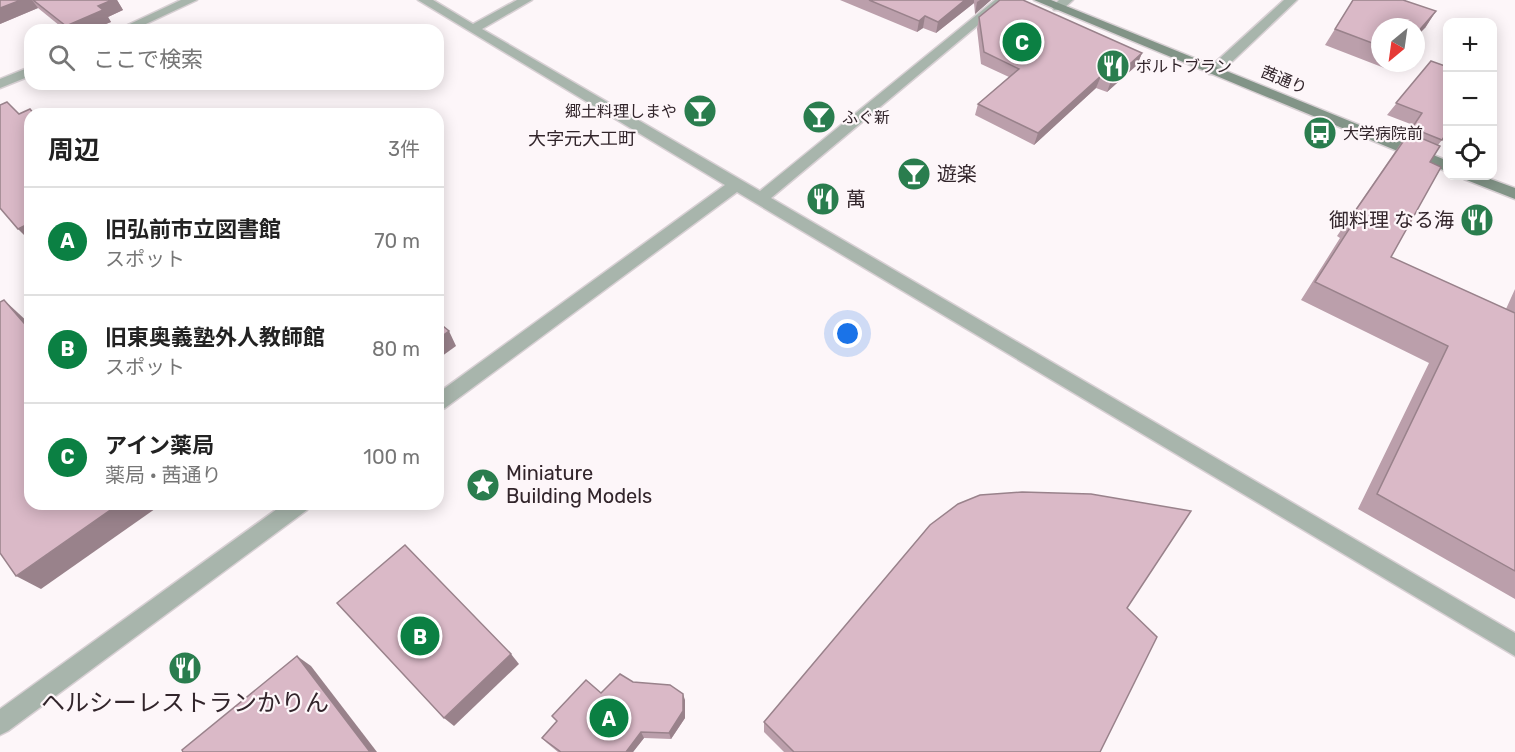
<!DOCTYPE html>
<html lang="ja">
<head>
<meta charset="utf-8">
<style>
  :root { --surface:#fff; --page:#f2f2f2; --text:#222; --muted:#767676; --line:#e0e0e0; --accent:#0b8043 }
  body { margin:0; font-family:Rubik,"Noto Sans JP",sans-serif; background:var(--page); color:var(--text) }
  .controls { position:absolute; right:18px; top:18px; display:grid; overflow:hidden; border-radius:12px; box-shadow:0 3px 15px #0003 }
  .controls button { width:54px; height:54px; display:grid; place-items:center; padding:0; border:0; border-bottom:2px solid var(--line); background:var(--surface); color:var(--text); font:30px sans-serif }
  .compass { position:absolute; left:1371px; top:18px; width:54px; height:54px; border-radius:50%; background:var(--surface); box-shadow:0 3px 15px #0003; rotate:209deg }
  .you { position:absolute; left:848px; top:334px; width:21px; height:21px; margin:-15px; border:4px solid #fff; border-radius:50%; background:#1a73e8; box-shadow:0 0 0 9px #1a73e833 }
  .badge { display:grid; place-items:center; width:39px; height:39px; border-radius:50%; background:var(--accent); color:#fff; font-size:20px; font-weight:700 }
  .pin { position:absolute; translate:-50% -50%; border:3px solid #fff; box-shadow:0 2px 6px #0006 }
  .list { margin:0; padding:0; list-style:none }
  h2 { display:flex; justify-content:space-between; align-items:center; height:78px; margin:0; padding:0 24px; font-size:26px }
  h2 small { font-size:20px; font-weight:400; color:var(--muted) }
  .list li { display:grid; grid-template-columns:39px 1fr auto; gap:18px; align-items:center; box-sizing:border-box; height:108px; padding:0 24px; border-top:2px solid var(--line) }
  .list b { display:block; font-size:22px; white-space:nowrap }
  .list p { margin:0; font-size:20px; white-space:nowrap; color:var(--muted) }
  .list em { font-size:20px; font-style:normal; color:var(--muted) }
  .icon { flex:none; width:33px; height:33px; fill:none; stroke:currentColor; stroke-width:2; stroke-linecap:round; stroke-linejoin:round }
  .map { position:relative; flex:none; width:1515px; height:752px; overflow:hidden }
  .search { position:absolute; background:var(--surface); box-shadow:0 3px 15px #0003; left:24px; top:24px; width:420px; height:66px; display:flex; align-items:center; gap:15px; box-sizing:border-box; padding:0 21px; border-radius:18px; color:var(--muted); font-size:22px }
  .panel { position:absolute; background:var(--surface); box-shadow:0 3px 15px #0003; left:24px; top:108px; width:420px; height:402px; border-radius:18px }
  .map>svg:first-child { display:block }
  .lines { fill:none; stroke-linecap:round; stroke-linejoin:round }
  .lane-casing { stroke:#d8d0d4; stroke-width:3 }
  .street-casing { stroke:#d8d0d4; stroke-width:3 }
  .secondary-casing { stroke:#d8d0d4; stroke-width:3 }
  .lane { fill:#a8b5ac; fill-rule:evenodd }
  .street { fill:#a8b5ac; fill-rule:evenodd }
  .secondary { fill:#829487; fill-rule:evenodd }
  .wall { fill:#bb9fab }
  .shaded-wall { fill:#99828b }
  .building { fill:#dab9c7; stroke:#99828b; stroke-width:1.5 }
  .labels { text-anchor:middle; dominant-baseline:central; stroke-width:4.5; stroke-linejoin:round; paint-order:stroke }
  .far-poi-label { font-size:16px; fill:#32252b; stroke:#fdf6f9; text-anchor:start }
  .far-street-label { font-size:16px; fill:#32252b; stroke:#fdf6f9 }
  .far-quarter-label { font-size:18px; fill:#32252b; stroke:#fdf6f9 }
  .poi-label { font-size:20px; fill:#32252b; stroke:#fdf6f9; text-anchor:start }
  .near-poi-label { font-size:24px; fill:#32252b; stroke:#fdf6f9 }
</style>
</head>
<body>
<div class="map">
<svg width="1515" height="752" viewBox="0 0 1515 752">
  <rect width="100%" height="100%" fill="#fdf6f9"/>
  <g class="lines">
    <defs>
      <path id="lane" d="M 1059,0 L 1073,0 L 1062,10 L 1054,10 L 1052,7 Z"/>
      <g id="street">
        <path d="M 181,0 L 197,0 L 133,30 L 117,30 Z"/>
        <path d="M 418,0 L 433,0 L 473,24 L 517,0 L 532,0 L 482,29 L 760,191 L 995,0 L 1008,0 L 771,198 L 1515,633 L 1515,656 L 737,192 L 445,408 L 438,411 L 438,393 L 725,185 Z"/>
        <path d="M 1284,0 L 1297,0 L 1219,74 L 1209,74 L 1207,71 L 1209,68 Z"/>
        <path d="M 30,67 L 30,76 L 0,88 L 0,79 Z"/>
        <path d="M 284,504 L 310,504 L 307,510 L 8,731 L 0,735 L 0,709 Z"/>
      </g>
      <g id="secondary">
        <path d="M 1034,0 L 1051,0 L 1448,161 L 1448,172 Z"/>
        <path d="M 1462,176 L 1482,176 L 1515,188 L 1515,199 L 1464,179 Z"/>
      </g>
    </defs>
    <use href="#lane" class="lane-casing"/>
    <use href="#street" class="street-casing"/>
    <use href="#secondary" class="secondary-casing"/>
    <use href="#lane" class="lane"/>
    <use href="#street" class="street"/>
    <use href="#secondary" class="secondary"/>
  </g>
  <g class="wall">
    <path d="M 0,0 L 117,0 L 123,10 L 108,17 L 111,22 L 91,30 L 65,30 L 38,8 L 0,24 Z"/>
    <path d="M 840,0 L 991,0 L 975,14 L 974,3 L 936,33 L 923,28 L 917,32 Z"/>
    <path d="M 1436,11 L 1425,28 L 1380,27 L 1380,63 L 1393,63 L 1387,69 L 1325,45 L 1335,29 Z"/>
    <path d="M 979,17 L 1142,53 L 1137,65 L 1107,92 L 1096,88 L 1034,145 L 975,115 L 978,104 L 1009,77 L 981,64 L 977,29 Z"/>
    <path d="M 1431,61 L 1442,140 L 1438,145 L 1430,162 L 1391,257 L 1506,309 L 1515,289 L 1515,599 L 1358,509 L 1429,363 L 1301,300 L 1340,238 L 1337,236 L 1403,140 L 1402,140 L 1413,125 L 1387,115 Z"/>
    <path d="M 1127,608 L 1100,752 L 784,752 L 764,732 L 764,722 Z"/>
    <path d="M 633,682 L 685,700 L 685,718 L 671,739 L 644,738 L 633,752 L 558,752 L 547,743 L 542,738 L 601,693 Z"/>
  </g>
  <g class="shaded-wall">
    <path d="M 21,0 L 32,0 L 38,8 L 0,24 L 0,8 Z"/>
    <path d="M 112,0 L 117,0 L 123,10 L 108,17 L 111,22 L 91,30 L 69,30 L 66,26 L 98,6 Z"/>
    <path d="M 965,0 L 974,0 L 974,3 L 936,33 L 938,22 Z"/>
    <path d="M 980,0 L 991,0 L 975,14 L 977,2 Z"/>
    <path d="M 1436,11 L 1425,28 L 1416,37 L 1416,34 Z"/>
    <path d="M 925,16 L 923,28 L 917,32 L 919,21 Z"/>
    <path d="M 1142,53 L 1137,65 L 1107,92 L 1111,81 Z"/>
    <path d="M 1101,76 L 1096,88 L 1034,145 L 1038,133 Z"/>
    <path d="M 30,223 L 30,241 L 18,229 Z"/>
    <path d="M 4,300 L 30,324 L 30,330 Z"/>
    <path d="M 449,331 L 456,346 L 438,359 L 438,339 Z"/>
    <path d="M 119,504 L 162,504 L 41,589 L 16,576 Z"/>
    <path d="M 511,654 L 519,664 L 454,726 L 444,718 Z"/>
    <path d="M 297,656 L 311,666 L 377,752 L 370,752 Z"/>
    <path d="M 683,694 L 685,700 L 685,718 L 671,739 L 669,733 Z"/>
    <path d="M 641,732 L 644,738 L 633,752 L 626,752 Z"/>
  </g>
  <g class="building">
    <path d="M 0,0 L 21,0 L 0,8 Z"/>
    <path d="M 33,0 L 112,0 L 98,6 L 103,10 L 66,26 Z"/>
    <path d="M 869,0 L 965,0 L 938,22 L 925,16 L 919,21 Z"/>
    <path d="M 1000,0 L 1023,0 L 1142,53 L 1111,81 L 1101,76 L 1038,133 L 978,104 L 1019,69 L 984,52 L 979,17 Z"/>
    <path d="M 1353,0 L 1403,0 L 1436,11 L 1416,34 L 1416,27 L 1380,27 L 1380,46 L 1335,29 Z"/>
    <path d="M 1431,61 L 1448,67 L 1448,131 L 1442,140 L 1412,128 L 1422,113 L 1396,103 Z"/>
    <path d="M 7,102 L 19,114 L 30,109 L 34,114 L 30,114 L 30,175 L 27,176 L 30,179 L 30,223 L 18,229 L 0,208 L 0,105 Z"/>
    <path d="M 1409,133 L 1440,146 L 1430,162 L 1441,167 L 1391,257 L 1515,313 L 1515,571 L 1377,494 L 1448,346 L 1315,282 L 1355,220 L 1351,217 Z"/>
    <path d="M 4,300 L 30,330 L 30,504 L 119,504 L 16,576 L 0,553 L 0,302 Z"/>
    <path d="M 438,322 L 449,331 L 438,339 Z"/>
    <path d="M 1022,492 L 1091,494 L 1191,511 L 1127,608 L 1157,637 L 1100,752 L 794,752 L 764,722 L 930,525 L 958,504 L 980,495 Z"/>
    <path d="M 405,545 L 511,654 L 444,718 L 337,603 Z"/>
    <path d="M 297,656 L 370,752 L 183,752 L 182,750 Z"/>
    <path d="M 620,674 L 633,682 L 670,685 L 683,694 L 683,711 L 669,733 L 641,732 L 626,752 L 561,752 L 542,738 L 557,721 L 552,716 L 586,680 L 601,693 Z"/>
  </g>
  <defs>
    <symbol id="restaurant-disc" viewBox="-11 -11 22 22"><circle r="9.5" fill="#2a7d4e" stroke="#fdf6f9"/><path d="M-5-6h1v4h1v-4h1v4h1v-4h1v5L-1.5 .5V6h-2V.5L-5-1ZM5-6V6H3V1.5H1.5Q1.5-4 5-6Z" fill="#fff"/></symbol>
    <symbol id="bar-disc" viewBox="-11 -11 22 22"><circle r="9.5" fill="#2a7d4e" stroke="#fdf6f9"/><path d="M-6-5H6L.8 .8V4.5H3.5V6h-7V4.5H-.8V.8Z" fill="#fff"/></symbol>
    <symbol id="bus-disc" viewBox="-11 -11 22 22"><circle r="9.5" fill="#2a7d4e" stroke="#fdf6f9"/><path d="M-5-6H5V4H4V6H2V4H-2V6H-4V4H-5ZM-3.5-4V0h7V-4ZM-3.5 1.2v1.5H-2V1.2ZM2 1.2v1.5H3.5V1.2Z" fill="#fff"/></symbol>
    <symbol id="sight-disc" viewBox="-11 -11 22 22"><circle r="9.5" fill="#2a7d4e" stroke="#fdf6f9"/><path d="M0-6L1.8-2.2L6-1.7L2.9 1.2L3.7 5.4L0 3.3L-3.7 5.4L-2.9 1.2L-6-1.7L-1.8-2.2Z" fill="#fff"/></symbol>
  </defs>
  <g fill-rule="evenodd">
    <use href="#restaurant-disc" x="1094" y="47" width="38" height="38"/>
    <use href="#bar-disc" x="681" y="92" width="38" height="38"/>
    <use href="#bar-disc" x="800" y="98" width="38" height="38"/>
    <use href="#bus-disc" x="1301" y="114" width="38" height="38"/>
    <use href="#bar-disc" x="895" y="155" width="38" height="38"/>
    <use href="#restaurant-disc" x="804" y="180" width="38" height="38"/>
    <use href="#restaurant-disc" x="1458" y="201" width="38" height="38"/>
    <use href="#sight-disc" x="464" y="466" width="38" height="38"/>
    <use href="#restaurant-disc" x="166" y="649" width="38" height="38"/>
  </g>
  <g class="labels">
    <g class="far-poi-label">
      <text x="1136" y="66">ポルトブラン</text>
      <text x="677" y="111" text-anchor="end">郷土料理しまや</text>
      <text x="842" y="117">ふぐ新</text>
      <text x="1343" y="133">大学病院前</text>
    </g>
    <g class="far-street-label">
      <text transform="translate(1284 80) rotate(22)">茜通り</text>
    </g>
    <g class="far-quarter-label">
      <text x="582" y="139">大字元大工町</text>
    </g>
    <g class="poi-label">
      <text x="937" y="174">遊楽</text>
      <text x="846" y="199">萬</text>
      <text x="1454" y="220" text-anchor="end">御料理 なる海</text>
      <text x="506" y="473">Miniature<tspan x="506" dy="23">Building Models</tspan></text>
    </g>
    <g class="near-poi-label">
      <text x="185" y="703">ヘルシーレストランかりん</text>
    </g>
  </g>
</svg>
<div class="controls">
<button>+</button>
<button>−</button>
<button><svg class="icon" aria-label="locate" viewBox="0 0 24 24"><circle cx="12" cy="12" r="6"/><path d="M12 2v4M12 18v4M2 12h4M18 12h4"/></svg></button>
</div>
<svg class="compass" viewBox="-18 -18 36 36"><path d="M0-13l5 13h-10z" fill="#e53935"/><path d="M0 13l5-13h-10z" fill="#767676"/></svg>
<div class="you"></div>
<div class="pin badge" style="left:609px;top:718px">A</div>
<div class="pin badge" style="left:420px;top:636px">B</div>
<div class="pin badge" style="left:1022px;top:42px">C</div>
<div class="search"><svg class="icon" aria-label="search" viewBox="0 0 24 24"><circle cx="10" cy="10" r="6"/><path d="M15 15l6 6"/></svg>ここで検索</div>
<section class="panel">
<h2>周辺<small>3件</small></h2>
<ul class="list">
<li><span class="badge">A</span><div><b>旧弘前市立図書館</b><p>スポット</p></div><em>70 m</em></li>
<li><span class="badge">B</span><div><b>旧東奥義塾外人教師館</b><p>スポット</p></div><em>80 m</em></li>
<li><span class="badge">C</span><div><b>アイン薬局</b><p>薬局 · 茜通り</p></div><em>100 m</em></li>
</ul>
</section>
</div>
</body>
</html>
